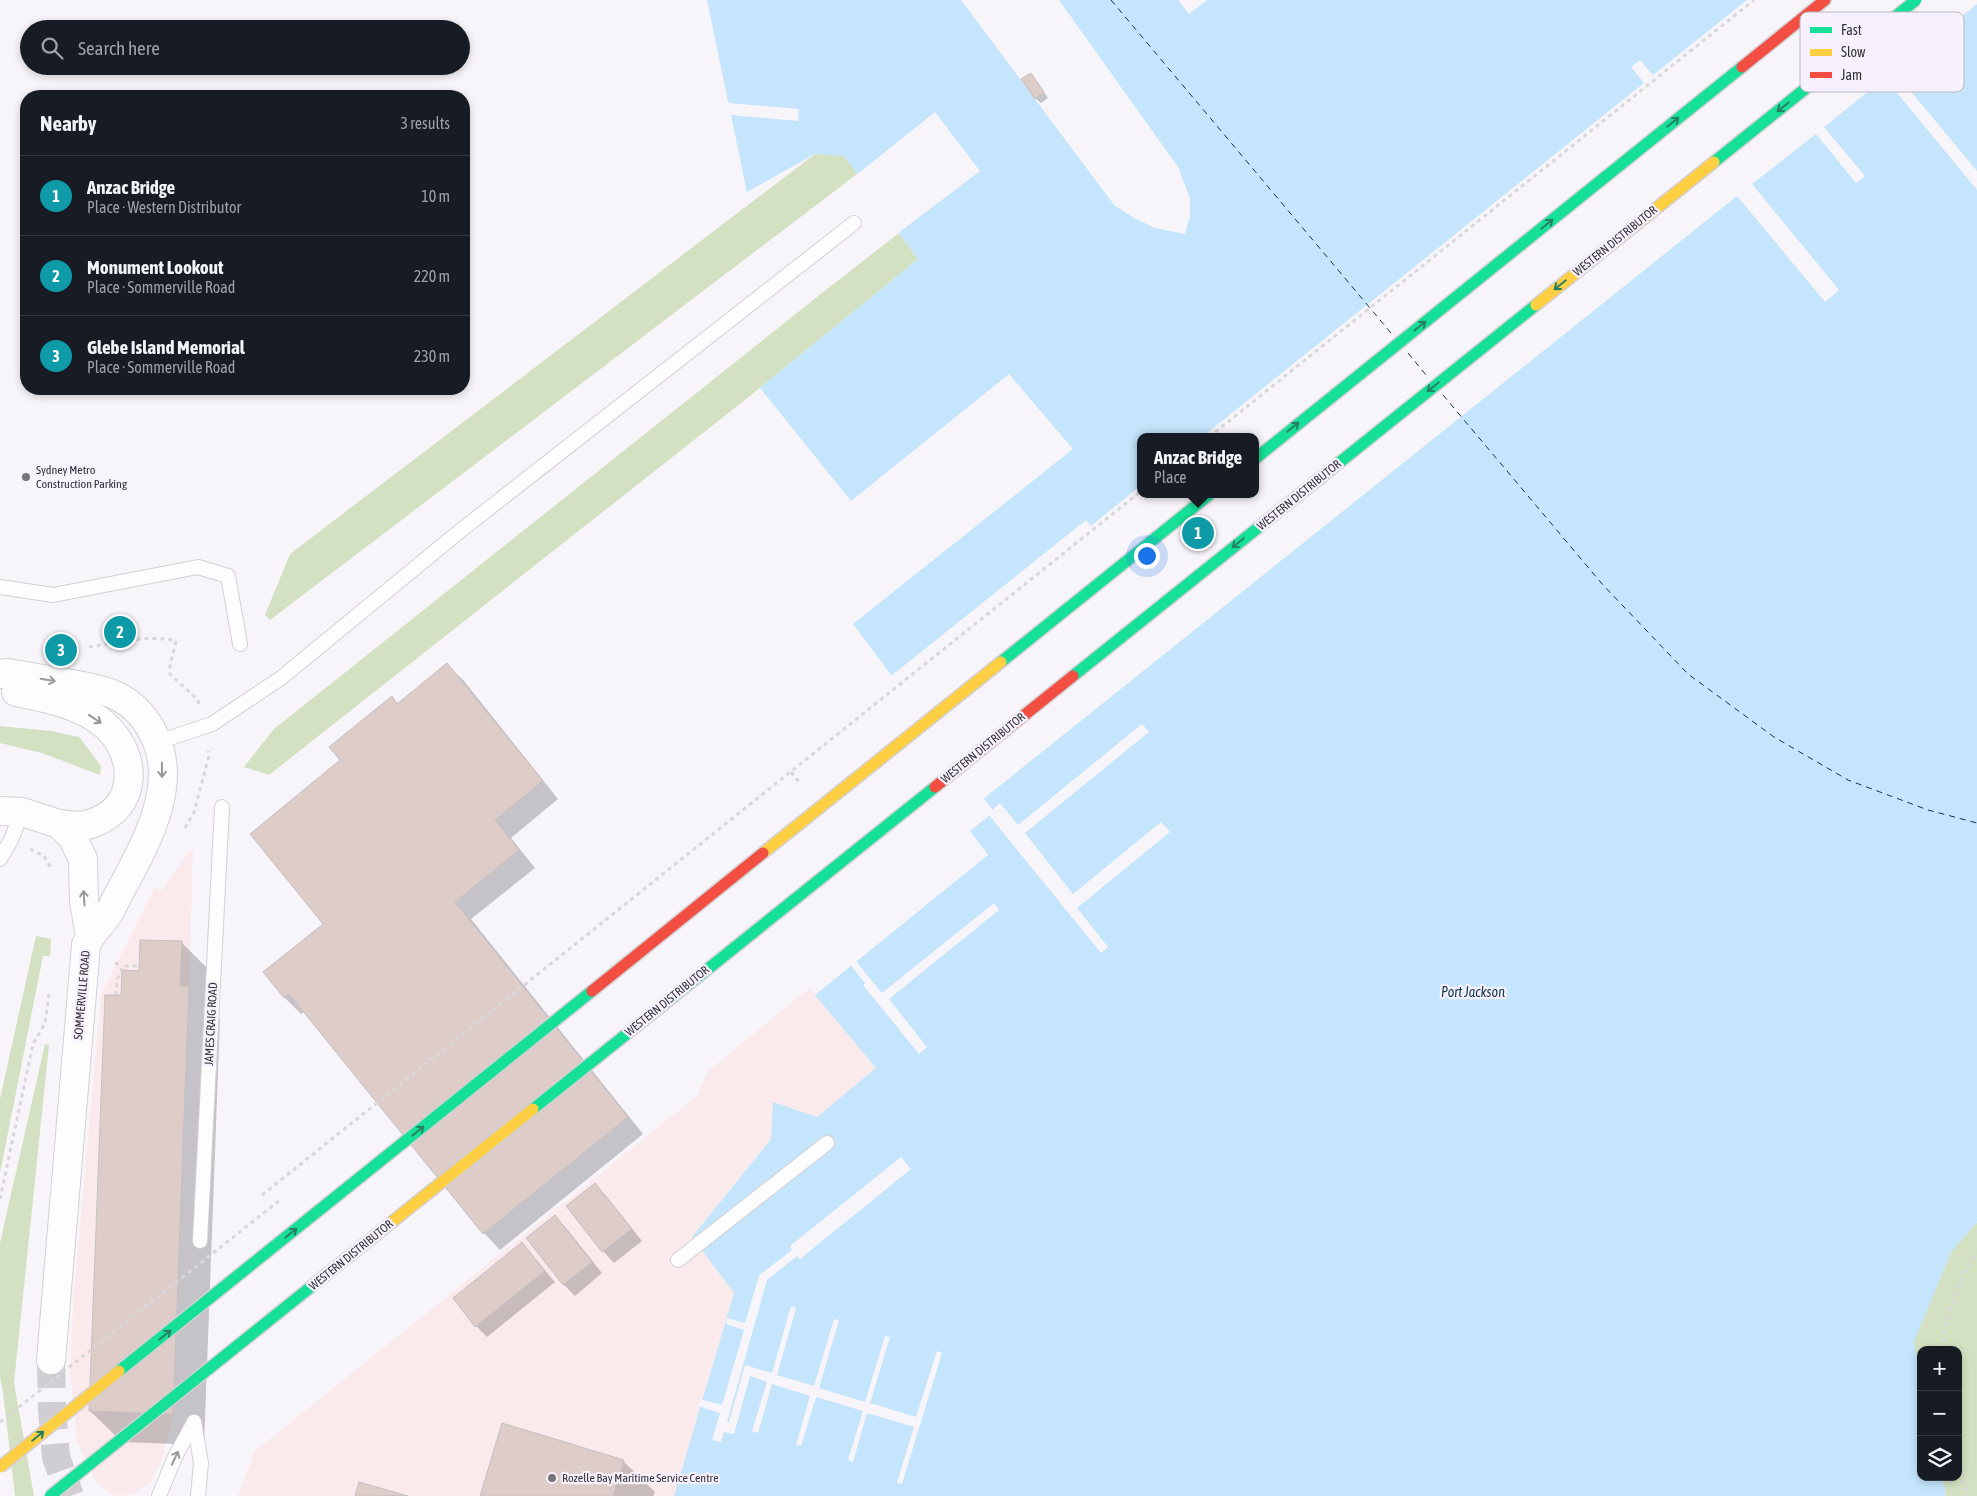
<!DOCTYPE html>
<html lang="en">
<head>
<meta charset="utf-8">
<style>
  :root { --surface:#171b24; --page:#242831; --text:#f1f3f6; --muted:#9ea1a6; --line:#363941; --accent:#b45309 }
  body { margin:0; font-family:"Asap Condensed",sans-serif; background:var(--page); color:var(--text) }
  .controls { position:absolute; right:15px; bottom:15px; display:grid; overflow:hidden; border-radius:10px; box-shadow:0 2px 8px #0003 }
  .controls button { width:45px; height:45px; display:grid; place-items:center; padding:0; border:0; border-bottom:1px solid var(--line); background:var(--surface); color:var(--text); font:25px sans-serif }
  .you { position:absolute; left:1146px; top:555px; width:18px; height:18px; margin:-12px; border:4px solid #fff; border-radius:50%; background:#1a73e8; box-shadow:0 0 0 8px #1a73e833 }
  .badge { display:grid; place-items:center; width:32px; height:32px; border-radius:50%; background:var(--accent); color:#fff; font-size:16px; font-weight:700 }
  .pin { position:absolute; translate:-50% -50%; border:2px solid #fff; box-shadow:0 1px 5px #0006 }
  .popup { position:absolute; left:1137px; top:433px; width:122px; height:65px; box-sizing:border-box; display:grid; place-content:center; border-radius:10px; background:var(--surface); filter:drop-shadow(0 1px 4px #0005); font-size:16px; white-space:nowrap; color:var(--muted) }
  .popup b { font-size:19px; color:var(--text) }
  .popup::after { content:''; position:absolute; left:50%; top:100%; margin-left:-10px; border:10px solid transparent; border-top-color:var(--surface) }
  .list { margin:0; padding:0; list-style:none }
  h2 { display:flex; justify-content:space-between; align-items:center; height:65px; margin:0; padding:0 20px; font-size:21px }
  h2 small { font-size:16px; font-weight:400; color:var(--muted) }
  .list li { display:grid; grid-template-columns:32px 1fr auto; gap:15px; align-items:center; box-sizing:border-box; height:80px; padding:0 20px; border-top:1px solid var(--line) }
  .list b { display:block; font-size:19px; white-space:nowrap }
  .list p { margin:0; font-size:16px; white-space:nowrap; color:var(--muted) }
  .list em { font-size:16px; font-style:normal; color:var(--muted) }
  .icon { flex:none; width:28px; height:28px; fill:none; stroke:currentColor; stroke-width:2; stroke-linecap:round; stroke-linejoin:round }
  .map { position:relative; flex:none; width:1977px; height:1496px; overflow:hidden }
  .search { position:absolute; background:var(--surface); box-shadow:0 2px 8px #0003; left:20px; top:20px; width:450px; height:55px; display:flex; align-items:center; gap:12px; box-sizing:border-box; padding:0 18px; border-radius:28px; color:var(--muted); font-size:19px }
  .panel { position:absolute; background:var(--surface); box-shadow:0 2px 8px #0003; left:20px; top:90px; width:450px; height:305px; border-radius:20px }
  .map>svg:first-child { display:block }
  .commercial { fill:#faeaec }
  .green { fill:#d3e1c2 }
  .water { fill:#c4e5fb; fill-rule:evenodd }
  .pier { fill:#f7f4fa }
  .shadow { fill:#0003 }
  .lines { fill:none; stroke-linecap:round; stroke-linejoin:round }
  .ferry { stroke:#0f364a; stroke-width:1; stroke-dasharray:6 5; stroke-linecap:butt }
  .building { fill:#ddccc7; stroke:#c4c0c2 }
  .street-tunnel { stroke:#d0cdd3; stroke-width:28; stroke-dasharray:28 14; stroke-linecap:butt }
  .lane-casing { stroke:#d2d0d5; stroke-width:16 }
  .street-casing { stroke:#d2d0d5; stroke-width:30 }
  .fast-casing { stroke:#d2d0d5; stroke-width:14 }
  .jam-casing { stroke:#d2d0d5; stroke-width:14 }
  .path { stroke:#d8d7d9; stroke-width:3; stroke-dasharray:4 4; stroke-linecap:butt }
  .lane { stroke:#fefdfe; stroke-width:14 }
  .street { stroke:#fefdfe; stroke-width:28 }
  .fast { stroke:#16e098; stroke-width:11 }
  .jam { stroke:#f24e42; stroke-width:11 }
  .lane-bridge-casing { stroke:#d2d0d5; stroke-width:16; stroke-linecap:butt }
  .fast-bridge-casing { stroke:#d2d0d5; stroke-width:14; stroke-linecap:butt }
  .slow-bridge-casing { stroke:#d2d0d5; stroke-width:14; stroke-linecap:butt }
  .jam-bridge-casing { stroke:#d2d0d5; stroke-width:14; stroke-linecap:butt }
  .path-bridge { stroke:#d8d7d9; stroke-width:3; stroke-dasharray:4 4; stroke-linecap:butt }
  .lane-bridge { stroke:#fefdfe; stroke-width:14 }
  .fast-bridge { stroke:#16e098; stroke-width:11 }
  .slow-bridge { stroke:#ffcf43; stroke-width:11 }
  .jam-bridge { stroke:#f24e42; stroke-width:11 }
  .oneway { stroke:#268063 }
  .oneway2 { stroke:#99989a }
  .poi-dot { fill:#78767b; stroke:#f6f1fd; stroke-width:2 }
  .labels { text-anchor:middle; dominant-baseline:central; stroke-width:4.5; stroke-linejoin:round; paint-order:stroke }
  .street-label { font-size:12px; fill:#343237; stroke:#f6f1fd }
  .poi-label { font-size:12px; fill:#343237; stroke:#f6f1fd; text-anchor:start }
  .water-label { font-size:14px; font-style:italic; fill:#0f364a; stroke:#f6f1fd }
  .key { fill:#f6f1fd; stroke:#bcb8c2; stroke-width:1 }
  .key-label { font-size:14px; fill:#343237 }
</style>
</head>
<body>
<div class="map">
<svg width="1977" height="1496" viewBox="0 0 1977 1496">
  <rect width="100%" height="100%" fill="#f7f4fa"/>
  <g class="commercial">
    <path d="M 193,847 L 189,986 L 173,1414 L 161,1461 L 151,1482 L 133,1494 L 116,1496 L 97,1484 L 77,1441 L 70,1368 L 74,1293 L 101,995 L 155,887 L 161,891 Z"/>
    <path d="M 810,988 L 876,1068 L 817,1117 L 773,1102 L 771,1138 L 692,1237 L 734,1293 L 674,1496 L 238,1496 L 255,1451 L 698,1095 L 708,1071 Z"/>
  </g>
  <g class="green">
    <path d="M 815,154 L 844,156 L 857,174 L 270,620 L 265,615 L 290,554 Z"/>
    <path d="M 899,233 L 918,259 L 760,388 L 269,775 L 244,767 L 274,729 L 822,293 Z"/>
    <path d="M 0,726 L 51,731 L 79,737 L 101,766 L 100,775 L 42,753 L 0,743 Z"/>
    <path d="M 36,936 L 51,939 L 50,956 L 43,956 L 0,1173 L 0,1099 Z"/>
    <path d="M 45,1044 L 49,1045 L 14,1383 L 34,1496 L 15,1496 L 3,1392 L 0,1377 L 0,1243 Z"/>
    <path d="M 1977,1222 L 1977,1496 L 1946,1496 L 1942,1477 L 1958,1477 L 1958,1350 L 1921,1350 L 1921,1378 L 1913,1342 L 1951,1252 Z"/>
  </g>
  <path class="water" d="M 707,0 L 1977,0 L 1977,1222 L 1951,1252 L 1914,1342 L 1921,1378 L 1921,1477 L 1942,1477 L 1946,1496 L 674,1496 L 734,1293 L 692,1237 L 771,1139 L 773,1102 L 817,1117 L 876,1068 L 815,995 L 988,855 L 970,831 L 994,812 L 853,624 L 1073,449 L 1009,374 L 851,501 L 760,388 L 918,259 L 844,156 L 815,154 L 747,192 ZM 1140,437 L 1256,437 L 1256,494 L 1140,494 Z"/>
  <g class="pier">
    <path d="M 961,0 L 1059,0 L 1178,167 L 1190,198 L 1190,216 L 1185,234 L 1155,228 L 1136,219 L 1114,205 Z"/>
    <path d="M 1178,0 L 1207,0 L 1189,14 Z"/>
    <path d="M 1747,0 L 1977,0 L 1977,4 L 1894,71 L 1977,171 L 1977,190 L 1885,78 L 1824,127 L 1865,176 L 1856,183 L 1816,134 L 1752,184 L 1839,290 L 1825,302 L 1737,196 L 982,800 L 891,676 L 1086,520 L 1091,526 L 1140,486 L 1140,494 L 1256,494 L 1256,437 L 1202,437 L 1644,83 L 1631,67 L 1640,60 L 1653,75 Z"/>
    <path d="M 728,103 L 799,109 L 798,121 L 731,115 Z"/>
    <path d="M 935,112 L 980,171 L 897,234 L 855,176 Z"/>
    <path d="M 1142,724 L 1149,732 L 1025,833 L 1073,894 L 1161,822 L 1170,832 L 1077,908 L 1108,947 L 1101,953 L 988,814 L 1000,803 L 1018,825 Z"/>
    <path d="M 994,903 L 999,910 L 889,999 L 927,1047 L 919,1054 L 863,985 L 865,983 L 850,964 L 855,960 L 882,993 Z"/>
    <path d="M 901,1157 L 911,1169 L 800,1259 L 797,1256 L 767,1280 L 727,1422 L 729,1422 L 745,1365 L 772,1373 L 791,1306 L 796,1308 L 777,1375 L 814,1386 L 834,1319 L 839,1320 L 819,1388 L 865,1402 L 885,1336 L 890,1337 L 870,1403 L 916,1417 L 937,1351 L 942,1353 L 902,1484 L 897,1483 L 914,1427 L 867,1413 L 853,1462 L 848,1460 L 863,1411 L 816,1397 L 801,1446 L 796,1445 L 810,1396 L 772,1384 L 758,1433 L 752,1431 L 767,1382 L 750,1376 L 734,1434 L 724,1432 L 721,1442 L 712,1440 L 720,1413 L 698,1406 L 700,1399 L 722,1405 L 744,1330 L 726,1324 L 727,1318 L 745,1323 L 760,1273 L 761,1274 L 792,1250 L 790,1246 Z"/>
  </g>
  <g class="shadow">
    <path d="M 1031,74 L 1048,98 L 1041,103 L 1035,98 Z"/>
    <path d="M 447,665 L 464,681 L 558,799 L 511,838 L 535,868 L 471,919 L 643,1134 L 500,1250 L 484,1233 L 305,1011 L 301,1014 L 285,998 L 324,924 L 342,761 L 392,698 L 398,704 Z"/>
    <path d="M 181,942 L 213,974 L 212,1010 L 220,1019 L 204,1445 L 122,1442 L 90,1411 L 122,996 L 140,972 Z"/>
    <path d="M 595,1185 L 606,1196 L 642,1241 L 614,1263 L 603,1251 L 568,1207 Z"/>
    <path d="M 555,1217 L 566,1228 L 602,1273 L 575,1296 L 564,1285 L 528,1239 Z"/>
    <path d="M 522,1244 L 555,1282 L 487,1337 L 476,1326 Z"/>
    <path d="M 623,1461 L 655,1492 L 653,1496 L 482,1496 Z"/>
  </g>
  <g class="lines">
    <g class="ferry">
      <path d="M 1111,0 L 1391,333"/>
      <path d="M 1408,353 L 1426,375"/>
      <path d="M 1443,395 L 1603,585 L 1688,674 L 1774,737 L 1848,780 L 1928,810 L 1977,823"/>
    </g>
  </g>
  <g class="building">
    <path d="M 1031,73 L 1044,92 L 1035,99 L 1021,79 Z"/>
    <path d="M 447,663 L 543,781 L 495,820 L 519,850 L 455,902 L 628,1117 L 483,1234 L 289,994 L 284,998 L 263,972 L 323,924 L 250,834 L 340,760 L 329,747 L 392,696 L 397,704 Z"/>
    <path d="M 140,940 L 182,941 L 180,986 L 189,986 L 173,1414 L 89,1411 L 105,995 L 121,995 L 122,970 L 139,971 Z"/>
    <path d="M 595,1183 L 632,1229 L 602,1252 L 566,1206 Z"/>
    <path d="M 555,1215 L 592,1262 L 563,1285 L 526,1238 Z"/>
    <path d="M 522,1242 L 545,1271 L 475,1327 L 453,1298 Z"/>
    <path d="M 502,1423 L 624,1460 L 613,1496 L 480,1496 Z"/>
    <path d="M 359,1482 L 408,1496 L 355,1496 Z"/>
  </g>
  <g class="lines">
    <path class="street-tunnel" d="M 51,1360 L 52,1409 L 56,1457 L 70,1496"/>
    <defs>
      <g id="lane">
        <path d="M 0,587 L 53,595 L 198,567 L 228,576 L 240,644"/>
        <path d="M 281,678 L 460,531 L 854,223"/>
        <path d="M 158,742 L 212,724"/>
        <path d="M 0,859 L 11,840 L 22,812"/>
        <path d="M 200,1241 L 222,807"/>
        <path d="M 678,1260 L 827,1143"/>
        <path d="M 194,1422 L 201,1463 L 198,1496"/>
        <path d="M 159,1496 L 175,1457 L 194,1422"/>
      </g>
      <g id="street">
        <path d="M 0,674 L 8,673 C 30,677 51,681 72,684 C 87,687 103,689 117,696 C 133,704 145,717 153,733 C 184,791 135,860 110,911 C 103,924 91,932 86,945 L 51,1360"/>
        <path d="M 16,692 C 46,698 84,705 107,727 C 138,757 138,807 93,823 C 82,828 71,825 59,824"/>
        <path d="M 0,811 L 22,812 L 59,824 L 72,837 L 83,859 L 84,902 L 90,936"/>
      </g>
      <path id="fast" d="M 1256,458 L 1742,67"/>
      <path id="jam" d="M 1742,67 L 1825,0"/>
    </defs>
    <use href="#lane" class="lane-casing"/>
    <use href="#street" class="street-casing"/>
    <use href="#fast" class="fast-casing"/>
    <use href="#jam" class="jam-casing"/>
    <g class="path">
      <path d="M 1209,437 L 1754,0"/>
      <path d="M 89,647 C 116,643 148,634 176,641 L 170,665 L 170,674 L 198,700 L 199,705"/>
      <path d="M 791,772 L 800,783"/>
      <path d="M 185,828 L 194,812 L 209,756 L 208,751"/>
      <path d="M 30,849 L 44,856 L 52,870"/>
      <path d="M 115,963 L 123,966"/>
      <path d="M 116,995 L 117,980 L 123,966 L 137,966"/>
      <path d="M 262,1195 L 1140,492"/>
      <path d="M 0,1199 L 33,1044 L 45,1023 L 49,994"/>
      <path d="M 1942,1350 C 1945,1320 1959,1277 1977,1252"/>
      <path d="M 1958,1456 L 1967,1496"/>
    </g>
    <use href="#lane" class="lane"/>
    <use href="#street" class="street"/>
    <use href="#fast" class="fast"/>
    <use href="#jam" class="jam"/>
    <defs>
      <path id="lane-bridge" d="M 212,724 L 281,678"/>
      <g id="fast-bridge">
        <path d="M 1714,162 L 1916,0"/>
        <path d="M 1001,662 L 1210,494"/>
        <path d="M 1073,676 L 1536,305"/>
        <path d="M 533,1109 L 935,787"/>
        <path d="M 119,1371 L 592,991"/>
        <path d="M 50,1496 L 317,1282"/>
      </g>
      <g id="slow-bridge">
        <path d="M 1536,305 L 1714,162"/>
        <path d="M 763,853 L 1001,662"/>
        <path d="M 317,1282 L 533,1109"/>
        <path d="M 0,1467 L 119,1371"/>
      </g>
      <g id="jam-bridge">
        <path d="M 935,787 L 1073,676"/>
        <path d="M 592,991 L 763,853"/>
      </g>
    </defs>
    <use href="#lane-bridge" class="lane-bridge-casing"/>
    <use href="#fast-bridge" class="fast-bridge-casing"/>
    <use href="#slow-bridge" class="slow-bridge-casing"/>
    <use href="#jam-bridge" class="jam-bridge-casing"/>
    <path class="path-bridge" d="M 0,1422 L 280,1200"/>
    <use href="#lane-bridge" class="lane-bridge"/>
    <use href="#fast-bridge" class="fast-bridge"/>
    <use href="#slow-bridge" class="slow-bridge"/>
    <use href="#jam-bridge" class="jam-bridge"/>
  </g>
  <defs><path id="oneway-shaft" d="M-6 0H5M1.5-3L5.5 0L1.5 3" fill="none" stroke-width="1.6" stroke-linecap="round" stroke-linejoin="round" transform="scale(1.25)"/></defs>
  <g class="oneway">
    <use href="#oneway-shaft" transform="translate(1783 107) rotate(141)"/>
    <use href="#oneway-shaft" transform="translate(1673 122) rotate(-39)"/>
    <use href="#oneway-shaft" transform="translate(1547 224) rotate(-39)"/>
    <use href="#oneway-shaft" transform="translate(1560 285) rotate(141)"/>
    <use href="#oneway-shaft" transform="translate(1420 326) rotate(-39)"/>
    <use href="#oneway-shaft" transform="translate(1433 387) rotate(141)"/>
    <use href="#oneway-shaft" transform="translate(1293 427) rotate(-39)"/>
    <use href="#oneway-shaft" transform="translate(1238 543) rotate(141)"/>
    <use href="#oneway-shaft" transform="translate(418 1131) rotate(-39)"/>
    <use href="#oneway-shaft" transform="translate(291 1233) rotate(-39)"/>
    <use href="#oneway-shaft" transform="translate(165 1335) rotate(-39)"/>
    <use href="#oneway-shaft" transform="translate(38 1436) rotate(-39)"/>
  </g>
  <g class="oneway2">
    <use href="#oneway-shaft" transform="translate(48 680) rotate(10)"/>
    <use href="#oneway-shaft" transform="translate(95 719) rotate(34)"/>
    <use href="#oneway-shaft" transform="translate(162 770) rotate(89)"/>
    <use href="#oneway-shaft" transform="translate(84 898) rotate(-94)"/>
    <use href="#oneway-shaft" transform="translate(175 1458) rotate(-65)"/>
  </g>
  <g class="poi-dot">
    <circle cx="26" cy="477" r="5"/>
    <circle cx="552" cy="1478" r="5"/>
  </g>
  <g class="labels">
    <g class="street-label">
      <text transform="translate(1615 241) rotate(-39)">WESTERN DISTRIBUTOR</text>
      <text transform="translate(1299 495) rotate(-39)">WESTERN DISTRIBUTOR</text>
      <text transform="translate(983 748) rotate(-39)">WESTERN DISTRIBUTOR</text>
      <text transform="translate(82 995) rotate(-85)">SOMMERVILLE ROAD</text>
      <text transform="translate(667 1001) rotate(-39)">WESTERN DISTRIBUTOR</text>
      <text transform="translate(211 1024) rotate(-87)">JAMES CRAIG ROAD</text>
      <text transform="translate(351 1255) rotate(-39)">WESTERN DISTRIBUTOR</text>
    </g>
    <g class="poi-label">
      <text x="36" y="470">Sydney Metro<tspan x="36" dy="14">Construction Parking</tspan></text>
      <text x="562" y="1478">Rozelle Bay Maritime Service Centre</text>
    </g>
    <g class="water-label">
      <text x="1473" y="992">Port Jackson</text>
    </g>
  </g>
  <rect x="1800" y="12" width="164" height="80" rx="8" class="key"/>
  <rect x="1810" y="27" width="22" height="6" fill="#16e098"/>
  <rect x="1810" y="49" width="22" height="7" fill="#ffcf43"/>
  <rect x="1810" y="72" width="22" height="6" fill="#f24e42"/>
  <g class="key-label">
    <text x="1841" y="35">Fast</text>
    <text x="1841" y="57">Slow</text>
    <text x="1841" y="80">Jam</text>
  </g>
</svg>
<div class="controls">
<button>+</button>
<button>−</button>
<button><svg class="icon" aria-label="layers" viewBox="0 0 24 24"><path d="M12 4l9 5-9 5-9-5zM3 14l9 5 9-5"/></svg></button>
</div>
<div class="you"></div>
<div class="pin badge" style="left:1198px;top:533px;background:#0f9aa8">1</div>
<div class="popup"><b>Anzac Bridge</b>Place</div>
<div class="pin badge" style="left:120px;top:632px;background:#0f9aa8">2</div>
<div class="pin badge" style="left:61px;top:650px;background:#0f9aa8">3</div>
<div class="search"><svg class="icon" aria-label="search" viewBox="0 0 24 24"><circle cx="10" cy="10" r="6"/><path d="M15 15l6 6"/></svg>Search here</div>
<section class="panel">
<h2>Nearby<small>3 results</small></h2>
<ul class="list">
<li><span class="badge" style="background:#0f9aa8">1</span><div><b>Anzac Bridge</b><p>Place · Western Distributor</p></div><em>10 m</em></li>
<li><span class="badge" style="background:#0f9aa8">2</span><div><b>Monument Lookout</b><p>Place · Sommerville Road</p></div><em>220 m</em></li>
<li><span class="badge" style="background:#0f9aa8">3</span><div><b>Glebe Island Memorial</b><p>Place · Sommerville Road</p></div><em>230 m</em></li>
</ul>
</section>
</div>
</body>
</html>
